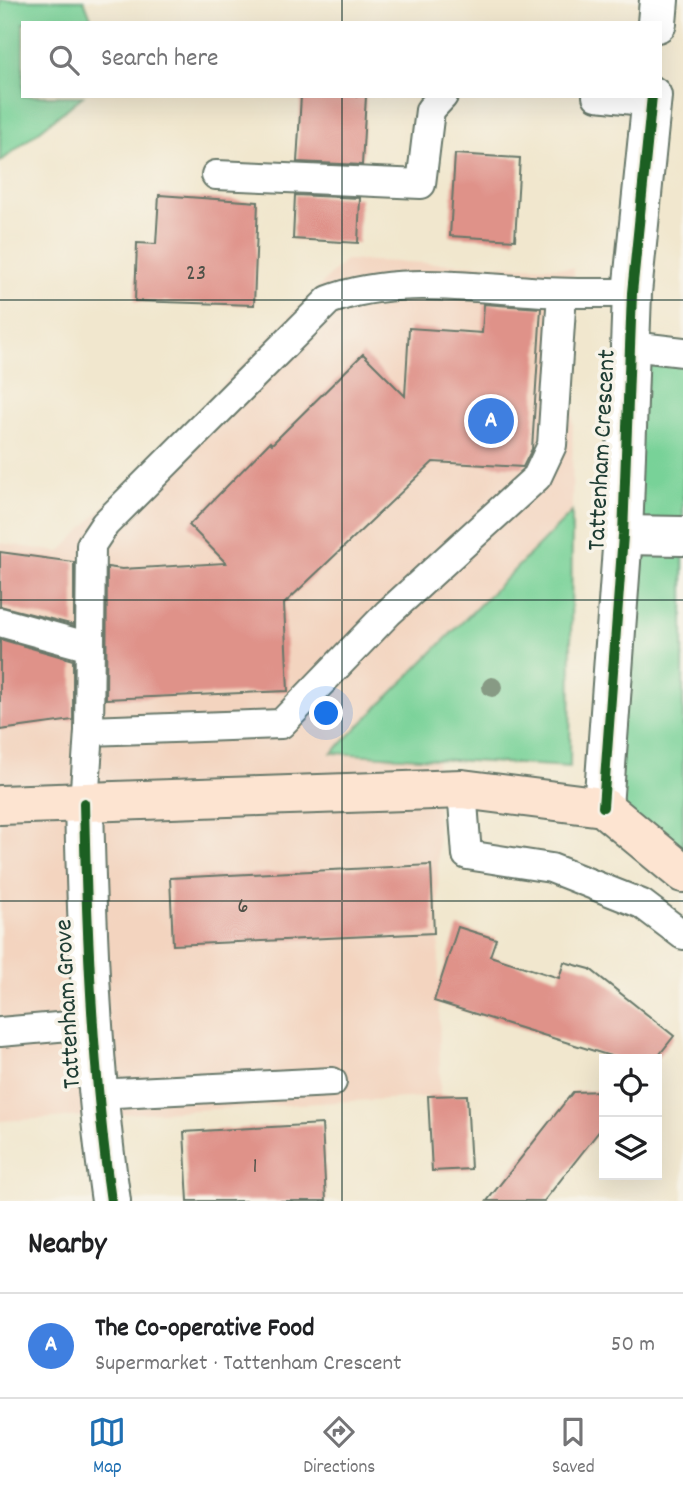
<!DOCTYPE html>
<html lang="en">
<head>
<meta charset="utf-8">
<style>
  :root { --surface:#fff; --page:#f6f6f6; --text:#202124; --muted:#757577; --line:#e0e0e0; --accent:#1f6fb2 }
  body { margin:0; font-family:Dekko,sans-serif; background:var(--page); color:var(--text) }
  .controls { position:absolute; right:21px; bottom:21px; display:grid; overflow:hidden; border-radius:0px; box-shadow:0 7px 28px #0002 }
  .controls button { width:63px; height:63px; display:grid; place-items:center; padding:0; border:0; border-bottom:2px solid var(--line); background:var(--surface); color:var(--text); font:35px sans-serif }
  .you { position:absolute; left:327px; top:714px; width:24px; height:24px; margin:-18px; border:5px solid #fff; border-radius:50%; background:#1a73e8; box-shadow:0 0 0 10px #1a73e833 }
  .badge { display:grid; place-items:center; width:46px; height:46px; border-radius:50%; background:var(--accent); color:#fff; font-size:23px; font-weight:700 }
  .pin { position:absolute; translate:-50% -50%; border:4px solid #fff; box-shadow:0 2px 7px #0006 }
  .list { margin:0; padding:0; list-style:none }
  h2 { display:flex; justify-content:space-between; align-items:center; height:91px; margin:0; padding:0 28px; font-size:30px }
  h2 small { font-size:23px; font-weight:400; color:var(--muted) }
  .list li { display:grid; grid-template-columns:46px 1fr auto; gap:21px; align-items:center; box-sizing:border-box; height:105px; padding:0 28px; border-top:2px solid var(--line) }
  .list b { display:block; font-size:26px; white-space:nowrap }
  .list p { margin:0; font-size:23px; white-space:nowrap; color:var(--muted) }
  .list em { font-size:23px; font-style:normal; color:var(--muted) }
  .icon { flex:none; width:38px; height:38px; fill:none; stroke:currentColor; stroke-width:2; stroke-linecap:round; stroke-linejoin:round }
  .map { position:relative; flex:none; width:683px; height:1201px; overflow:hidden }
  .search { position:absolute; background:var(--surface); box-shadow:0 7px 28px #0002; left:21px; right:21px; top:21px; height:77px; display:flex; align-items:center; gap:18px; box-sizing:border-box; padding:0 24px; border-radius:0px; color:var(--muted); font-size:26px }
  .sheet { height:196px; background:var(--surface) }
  nav { display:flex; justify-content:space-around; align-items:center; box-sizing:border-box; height:98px; border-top:2px solid var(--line); background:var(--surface); font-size:19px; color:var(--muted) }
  nav a { display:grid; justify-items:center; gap:4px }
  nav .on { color:var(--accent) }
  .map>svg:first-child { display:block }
  .built { fill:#f3d4bf }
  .green { fill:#78d298; stroke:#4c8866; stroke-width:2 }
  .building { fill:#df9289 }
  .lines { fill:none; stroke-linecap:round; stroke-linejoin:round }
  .service-casing { stroke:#68786a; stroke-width:32 }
  .minor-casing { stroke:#68786a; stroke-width:42 }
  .tertiary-casing { stroke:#68786a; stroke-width:42 }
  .secondary-casing { stroke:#68786a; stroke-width:42 }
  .service { stroke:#fff; stroke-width:28 }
  .minor { stroke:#fff; stroke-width:38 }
  .tertiary { stroke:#fff; stroke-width:38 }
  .secondary { stroke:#fde4d1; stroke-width:38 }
  .cycleway-casing { stroke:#f7f3e8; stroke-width:15 }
  .cycleway { stroke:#1b5e20; stroke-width:10 }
  .tree { fill:#879a84 }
  .grid { fill:none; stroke:#1f3d34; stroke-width:2; stroke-opacity:0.55 }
  .labels { text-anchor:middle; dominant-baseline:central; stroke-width:7; stroke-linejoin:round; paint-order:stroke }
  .number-label { font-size:23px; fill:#4f5249 }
  .street-label { font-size:26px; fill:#1f3d34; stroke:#f7f3e8 }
</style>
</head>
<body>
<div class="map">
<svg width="683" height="1201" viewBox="0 0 683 1201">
  <rect width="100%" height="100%" fill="#f7f3e8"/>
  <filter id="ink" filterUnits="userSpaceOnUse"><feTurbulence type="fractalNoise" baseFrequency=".0143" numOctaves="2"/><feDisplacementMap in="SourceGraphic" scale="14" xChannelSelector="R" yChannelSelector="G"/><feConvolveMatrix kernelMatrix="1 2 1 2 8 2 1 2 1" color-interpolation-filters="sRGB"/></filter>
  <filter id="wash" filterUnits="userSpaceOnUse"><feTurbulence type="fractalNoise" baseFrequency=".00686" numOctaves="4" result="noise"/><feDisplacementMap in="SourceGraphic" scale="28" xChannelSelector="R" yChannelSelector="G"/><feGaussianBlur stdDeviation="1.57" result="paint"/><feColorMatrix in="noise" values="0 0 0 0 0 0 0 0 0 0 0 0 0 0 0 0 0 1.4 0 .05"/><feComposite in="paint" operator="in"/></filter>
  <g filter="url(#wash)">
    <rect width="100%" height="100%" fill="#f1e7ce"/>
    <path class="built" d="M 345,260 L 574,268 L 572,512 L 332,753 L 437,757 L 440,1096 L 0,1121 L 0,543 L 60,552 Z"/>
    <g class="green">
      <path d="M 0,0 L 84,0 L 93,23 L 23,23 L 23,96 L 83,96 L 0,162 Z"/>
      <path d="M 631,346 L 683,352 L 683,873 L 603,807 Z"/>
      <path d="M 572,512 L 570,767 L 332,753 Z"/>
    </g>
    <g id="blocks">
      <g class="building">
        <path d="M 301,96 L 366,96 L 362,165 L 297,162 Z"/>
        <path d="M 455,154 L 520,158 L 515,240 L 450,236 Z"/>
        <path d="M 159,195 L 258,202 L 254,305 L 135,301 L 137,243 L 156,244 Z"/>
        <path d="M 295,195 L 360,198 L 358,243 L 293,239 Z"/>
        <path d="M 484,304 L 541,308 L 532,449 L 523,467 L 433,462 L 284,604 L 288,691 L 106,699 L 107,567 L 122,569 L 226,563 L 189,525 L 270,442 L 272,444 L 363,354 L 405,396 L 409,328 L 482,333 Z"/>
        <path d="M 0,552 L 74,562 L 74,625 L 0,606 Z"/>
        <path d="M 0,639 L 73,660 L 73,720 L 0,730 Z"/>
        <path d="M 431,865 L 434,933 L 173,945 L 170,878 Z"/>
        <path d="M 458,927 L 496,939 L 490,956 L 559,978 L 564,962 L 590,969 L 674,1036 L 656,1059 L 620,1059 L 434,1001 Z"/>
        <path d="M 604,1091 L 604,1125 L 544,1201 L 487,1201 L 573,1092 Z"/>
        <path d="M 467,1095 L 471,1169 L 432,1171 L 428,1096 Z"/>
        <path d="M 322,1124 L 326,1201 L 188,1201 L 184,1132 Z"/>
      </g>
    </g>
  </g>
  <g filter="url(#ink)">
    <use href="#blocks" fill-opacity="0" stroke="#68786a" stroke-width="2"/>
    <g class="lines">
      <defs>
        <g id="service">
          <path d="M 597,96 L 652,102"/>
          <path d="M 216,175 L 421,184 L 430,110 L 443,96"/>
          <path d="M 631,346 L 683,352"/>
          <path d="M 0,622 L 90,647"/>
          <path d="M 89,731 L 281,724 L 388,613 L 537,477 L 552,445 L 562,293"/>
          <path d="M 462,789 L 467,855 L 551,868 L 642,904 L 683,935"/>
          <path d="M 84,803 L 89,731 L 91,545 L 105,524 L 329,300 C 391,276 465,287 530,291 C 564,294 598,293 632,293"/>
          <path d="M 0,1032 L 92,1024"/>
          <path d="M 96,1094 L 332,1082"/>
        </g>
        <g id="minor">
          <path d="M 623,535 L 683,536"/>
          <path d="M 84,803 C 87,937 92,1068 111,1201"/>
        </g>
        <g id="tertiary">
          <path d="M 657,23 L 659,0"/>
          <path d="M 603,807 L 623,535 L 632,293 L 652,96"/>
        </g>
        <path id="secondary" d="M 0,805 L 462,789 L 603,807 L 683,873"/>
      </defs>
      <use href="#service" class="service-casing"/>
      <use href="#minor" class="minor-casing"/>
      <use href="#tertiary" class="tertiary-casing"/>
      <use href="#secondary" class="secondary-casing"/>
      <use href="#service" class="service"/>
      <use href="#minor" class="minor"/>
      <use href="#tertiary" class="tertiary"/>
      <use href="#secondary" class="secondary"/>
      <defs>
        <g id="cycleway">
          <path d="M 84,803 C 87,937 92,1068 111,1201"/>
          <path d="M 603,807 L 623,535 L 632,293 L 652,96"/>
        </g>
      </defs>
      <use href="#cycleway" class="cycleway-casing"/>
      <use href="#cycleway" class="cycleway"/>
    </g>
    <circle class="tree" cx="492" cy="687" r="10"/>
  </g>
  <path class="grid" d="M 342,0 L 342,23M 342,96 L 342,1201M 0,300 L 683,300M 0,600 L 683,600M 0,901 L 683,901"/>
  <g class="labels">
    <g class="number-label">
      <text x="196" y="274">23</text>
      <text x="243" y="907">6</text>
      <text x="255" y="1167">1</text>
    </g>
    <g class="street-label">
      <text transform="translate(603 450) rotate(-87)">Tattenham Crescent</text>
      <text transform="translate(69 1004) rotate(-93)">Tattenham Grove</text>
    </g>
  </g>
</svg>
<div class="controls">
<button><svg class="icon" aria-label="locate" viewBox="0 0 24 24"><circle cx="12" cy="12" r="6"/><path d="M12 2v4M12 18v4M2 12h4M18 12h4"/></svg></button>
<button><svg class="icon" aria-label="layers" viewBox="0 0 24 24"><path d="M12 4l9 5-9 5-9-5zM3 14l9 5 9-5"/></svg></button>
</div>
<div class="you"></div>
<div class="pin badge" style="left:491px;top:421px;background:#3f7fe0">A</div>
<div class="search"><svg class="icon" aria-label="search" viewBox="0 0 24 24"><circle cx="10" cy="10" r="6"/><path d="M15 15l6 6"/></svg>Search here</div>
</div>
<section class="sheet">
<h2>Nearby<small></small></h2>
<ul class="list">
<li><span class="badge" style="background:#3f7fe0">A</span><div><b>The Co-operative Food</b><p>Supermarket · Tattenham Crescent</p></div><em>50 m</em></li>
</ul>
</section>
<nav>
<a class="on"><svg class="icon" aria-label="map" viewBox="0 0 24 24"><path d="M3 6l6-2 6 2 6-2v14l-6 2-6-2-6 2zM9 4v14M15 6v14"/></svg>Map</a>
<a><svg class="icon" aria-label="directions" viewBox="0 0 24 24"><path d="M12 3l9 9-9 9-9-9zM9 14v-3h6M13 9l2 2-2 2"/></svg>Directions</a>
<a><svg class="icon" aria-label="saved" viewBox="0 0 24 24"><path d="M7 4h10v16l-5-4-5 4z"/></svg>Saved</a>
</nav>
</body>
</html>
